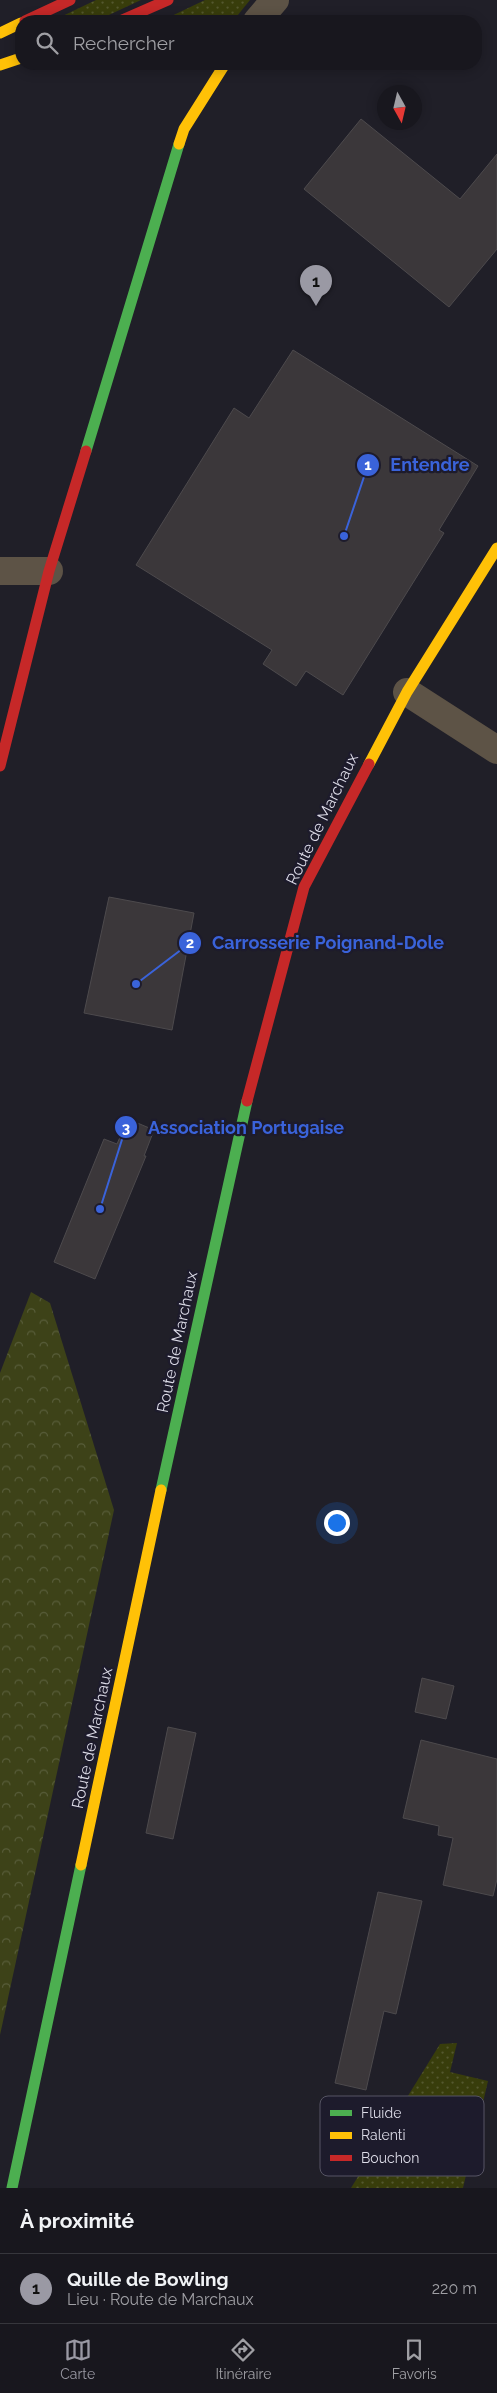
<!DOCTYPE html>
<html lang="fr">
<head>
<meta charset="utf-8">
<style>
  :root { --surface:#18171e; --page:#25242b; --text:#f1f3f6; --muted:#9f9fa4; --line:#36363c; --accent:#9a99a4 }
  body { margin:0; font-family:Raleway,sans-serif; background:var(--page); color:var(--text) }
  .compass { position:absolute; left:377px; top:85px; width:45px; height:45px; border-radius:50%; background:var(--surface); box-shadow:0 2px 12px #0003; rotate:172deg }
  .you { position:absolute; left:336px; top:1522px; width:18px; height:18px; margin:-12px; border:4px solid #fff; border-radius:50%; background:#1a73e8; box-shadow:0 0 0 8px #1a73e833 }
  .badge { display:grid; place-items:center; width:32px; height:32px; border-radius:50%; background:var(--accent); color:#111; font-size:16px; font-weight:700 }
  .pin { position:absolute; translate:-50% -41px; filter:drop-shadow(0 1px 2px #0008) }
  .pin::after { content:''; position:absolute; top:26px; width:18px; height:15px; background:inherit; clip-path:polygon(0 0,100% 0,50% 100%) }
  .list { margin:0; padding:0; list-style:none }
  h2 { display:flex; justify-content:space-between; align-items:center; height:65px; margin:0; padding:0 20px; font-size:21px }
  h2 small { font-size:16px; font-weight:400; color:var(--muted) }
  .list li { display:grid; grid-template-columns:32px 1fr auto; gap:15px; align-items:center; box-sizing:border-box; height:70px; padding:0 20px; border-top:1px solid var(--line) }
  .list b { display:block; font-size:19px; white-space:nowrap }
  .list p { margin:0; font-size:16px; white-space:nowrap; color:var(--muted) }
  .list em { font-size:16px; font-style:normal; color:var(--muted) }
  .icon { flex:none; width:28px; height:28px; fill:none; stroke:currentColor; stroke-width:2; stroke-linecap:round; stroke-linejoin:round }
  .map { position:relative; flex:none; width:497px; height:2188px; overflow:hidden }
  .search { position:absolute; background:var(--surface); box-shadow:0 2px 12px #0003; left:15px; right:15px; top:15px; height:55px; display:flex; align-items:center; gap:12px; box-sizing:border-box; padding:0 18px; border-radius:20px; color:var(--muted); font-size:19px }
  .sheet { height:135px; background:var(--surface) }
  nav { display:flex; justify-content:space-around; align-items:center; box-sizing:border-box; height:70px; border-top:1px solid var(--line); background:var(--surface); font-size:14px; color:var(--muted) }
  nav a { display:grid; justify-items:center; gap:2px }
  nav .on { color:var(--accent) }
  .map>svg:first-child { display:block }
  .grass { fill:url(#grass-dots) }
  .forest { fill:url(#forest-crowns) }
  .building { fill:#3b373a; stroke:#4d4a4d }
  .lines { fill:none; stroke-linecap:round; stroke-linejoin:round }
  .street { stroke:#5d5346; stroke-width:28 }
  .fast { stroke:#4caf50; stroke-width:11 }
  .slow { stroke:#ffc107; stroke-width:11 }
  .jam { stroke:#c62828; stroke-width:11 }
  .labels { text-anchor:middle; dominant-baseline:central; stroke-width:4.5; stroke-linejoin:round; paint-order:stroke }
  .street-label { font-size:16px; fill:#dcdbe7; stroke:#1d1b2c }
  .key { fill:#1d1b2c; stroke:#565564; stroke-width:1 }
  .key-label { font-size:14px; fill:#dcdbe7 }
  .leader { fill:none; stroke:#3a63da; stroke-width:2 }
  .callout-dot { fill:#3a63da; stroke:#1d1b2c; stroke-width:2 }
  .mark-label { font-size:15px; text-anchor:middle; font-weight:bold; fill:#fff }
  .callout-label { font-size:18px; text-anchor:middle; font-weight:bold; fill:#3a63da; stroke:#1d1b2c; stroke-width:4.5; stroke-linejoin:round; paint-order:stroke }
</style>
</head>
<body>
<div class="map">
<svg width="497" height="2188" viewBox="0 0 497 2188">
  <defs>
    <pattern id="grass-dots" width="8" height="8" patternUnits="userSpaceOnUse" patternTransform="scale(1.25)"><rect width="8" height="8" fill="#383d0b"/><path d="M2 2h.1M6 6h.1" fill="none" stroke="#54582f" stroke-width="1.8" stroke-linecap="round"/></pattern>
    <pattern id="forest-crowns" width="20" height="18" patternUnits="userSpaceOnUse" patternTransform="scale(1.25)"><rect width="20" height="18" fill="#3d4218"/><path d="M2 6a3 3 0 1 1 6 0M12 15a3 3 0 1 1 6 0" fill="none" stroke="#585d3a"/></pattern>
  </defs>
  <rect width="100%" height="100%" fill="#201f28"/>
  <g class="grass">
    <path d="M 96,0 L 141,0 L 96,21 L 52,21 Z"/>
    <path d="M 205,0 L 250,0 L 233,21 L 161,21 Z"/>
    <path d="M 457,2043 L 450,2072 L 488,2081 L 463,2188 L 351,2188 L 440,2044 Z"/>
  </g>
  <path class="forest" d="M 31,1292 L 50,1303 L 114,1510 L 0,2035 L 0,1373 Z"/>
  <g class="building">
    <path d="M 361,119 L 460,199 L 497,154 L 497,249 L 449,307 L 304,189 Z"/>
    <path d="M 293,350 L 478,466 L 439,530 L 444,533 L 343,695 L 306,671 L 296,686 L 263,664 L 272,650 L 136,565 L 234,408 L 249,418 Z"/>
    <path d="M 109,897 L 194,913 L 172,1030 L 84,1013 Z"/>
    <path d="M 128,1119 L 154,1130 L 144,1156 L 146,1156 L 95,1279 L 54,1262 L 104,1139 L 117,1144 Z"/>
    <path d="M 422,1678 L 454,1686 L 446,1719 L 415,1712 Z"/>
    <path d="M 168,1727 L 196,1733 L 173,1839 L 146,1833 Z"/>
    <path d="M 421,1740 L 497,1759 L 497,1879 L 493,1896 L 443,1885 L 453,1838 L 438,1835 L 439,1826 L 403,1818 Z"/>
    <path d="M 378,1892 L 422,1901 L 396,2014 L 384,2011 L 366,2090 L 335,2083 Z"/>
  </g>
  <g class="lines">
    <g class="street">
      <path d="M 257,21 L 275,0"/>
      <path d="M 0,571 L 49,571"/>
      <path d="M 407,692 L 497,750"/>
    </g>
    <g class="fast">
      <path d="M 86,451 L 179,144"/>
      <path d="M 161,1490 L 247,1101"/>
      <path d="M 12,2188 L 81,1865"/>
    </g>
    <g class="slow">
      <path d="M 0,33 L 21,23"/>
      <path d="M 0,65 L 21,58"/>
      <path d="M 179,144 L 184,129 L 225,64"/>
      <path d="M 369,764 L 407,692 L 497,548"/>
      <path d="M 81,1865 L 161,1490"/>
    </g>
    <g class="jam">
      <path d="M 25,21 L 70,0"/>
      <path d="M 120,21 L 168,0"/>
      <path d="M 0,766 L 49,571 L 86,451"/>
      <path d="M 247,1101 L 304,887 L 369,764"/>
    </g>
  </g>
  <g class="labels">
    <g class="street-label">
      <text transform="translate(322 819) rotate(-64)">Route de Marchaux</text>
      <text transform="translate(177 1342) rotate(-78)">Route de Marchaux</text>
      <text transform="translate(92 1738) rotate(-78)">Route de Marchaux</text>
    </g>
  </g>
  <rect x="320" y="2096" width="164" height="80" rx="8" class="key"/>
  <rect x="330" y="2110" width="22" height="6" fill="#4caf50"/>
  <rect x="330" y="2132" width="22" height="7" fill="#ffc107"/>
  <rect x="330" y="2155" width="22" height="6" fill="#c62828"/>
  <g class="key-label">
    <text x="361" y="2118">Fluide</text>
    <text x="361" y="2140">Ralenti</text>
    <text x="361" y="2163">Bouchon</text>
  </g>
  <path class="leader" d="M344 536L368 465M136 984L190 943M100 1209L126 1127"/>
  <g class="callout-dot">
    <circle cx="344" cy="536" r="5"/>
    <circle cx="136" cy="984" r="5"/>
    <circle cx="100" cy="1209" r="5"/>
    <circle cx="368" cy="465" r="12"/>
    <circle cx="190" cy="943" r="12"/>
    <circle cx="126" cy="1127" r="12"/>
  </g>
  <g class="mark-label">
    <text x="368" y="470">1</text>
    <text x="190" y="948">2</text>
    <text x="126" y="1133">3</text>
  </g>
  <g class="callout-label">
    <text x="430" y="471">Entendre</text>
    <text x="328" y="949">Carrosserie Poignand-Dole</text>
    <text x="246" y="1134">Association Portugaise</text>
  </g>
</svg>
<svg class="compass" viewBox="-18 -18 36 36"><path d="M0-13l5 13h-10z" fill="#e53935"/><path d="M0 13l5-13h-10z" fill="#9f9fa4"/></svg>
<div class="you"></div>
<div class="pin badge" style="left:316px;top:306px">1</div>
<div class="search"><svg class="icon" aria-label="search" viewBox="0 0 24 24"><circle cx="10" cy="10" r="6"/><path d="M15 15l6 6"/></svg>Rechercher</div>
</div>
<section class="sheet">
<h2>À proximité<small></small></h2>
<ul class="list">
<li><span class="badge">1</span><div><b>Quille de Bowling</b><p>Lieu · Route de Marchaux</p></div><em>220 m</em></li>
</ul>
</section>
<nav>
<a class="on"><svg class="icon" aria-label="map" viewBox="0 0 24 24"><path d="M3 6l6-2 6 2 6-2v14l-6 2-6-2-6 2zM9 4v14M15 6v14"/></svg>Carte</a>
<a><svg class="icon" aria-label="directions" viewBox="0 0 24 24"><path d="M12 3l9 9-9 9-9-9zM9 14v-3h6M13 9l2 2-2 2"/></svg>Itinéraire</a>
<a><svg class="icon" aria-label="saved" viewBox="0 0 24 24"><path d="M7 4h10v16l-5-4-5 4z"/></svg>Favoris</a>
</nav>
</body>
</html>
